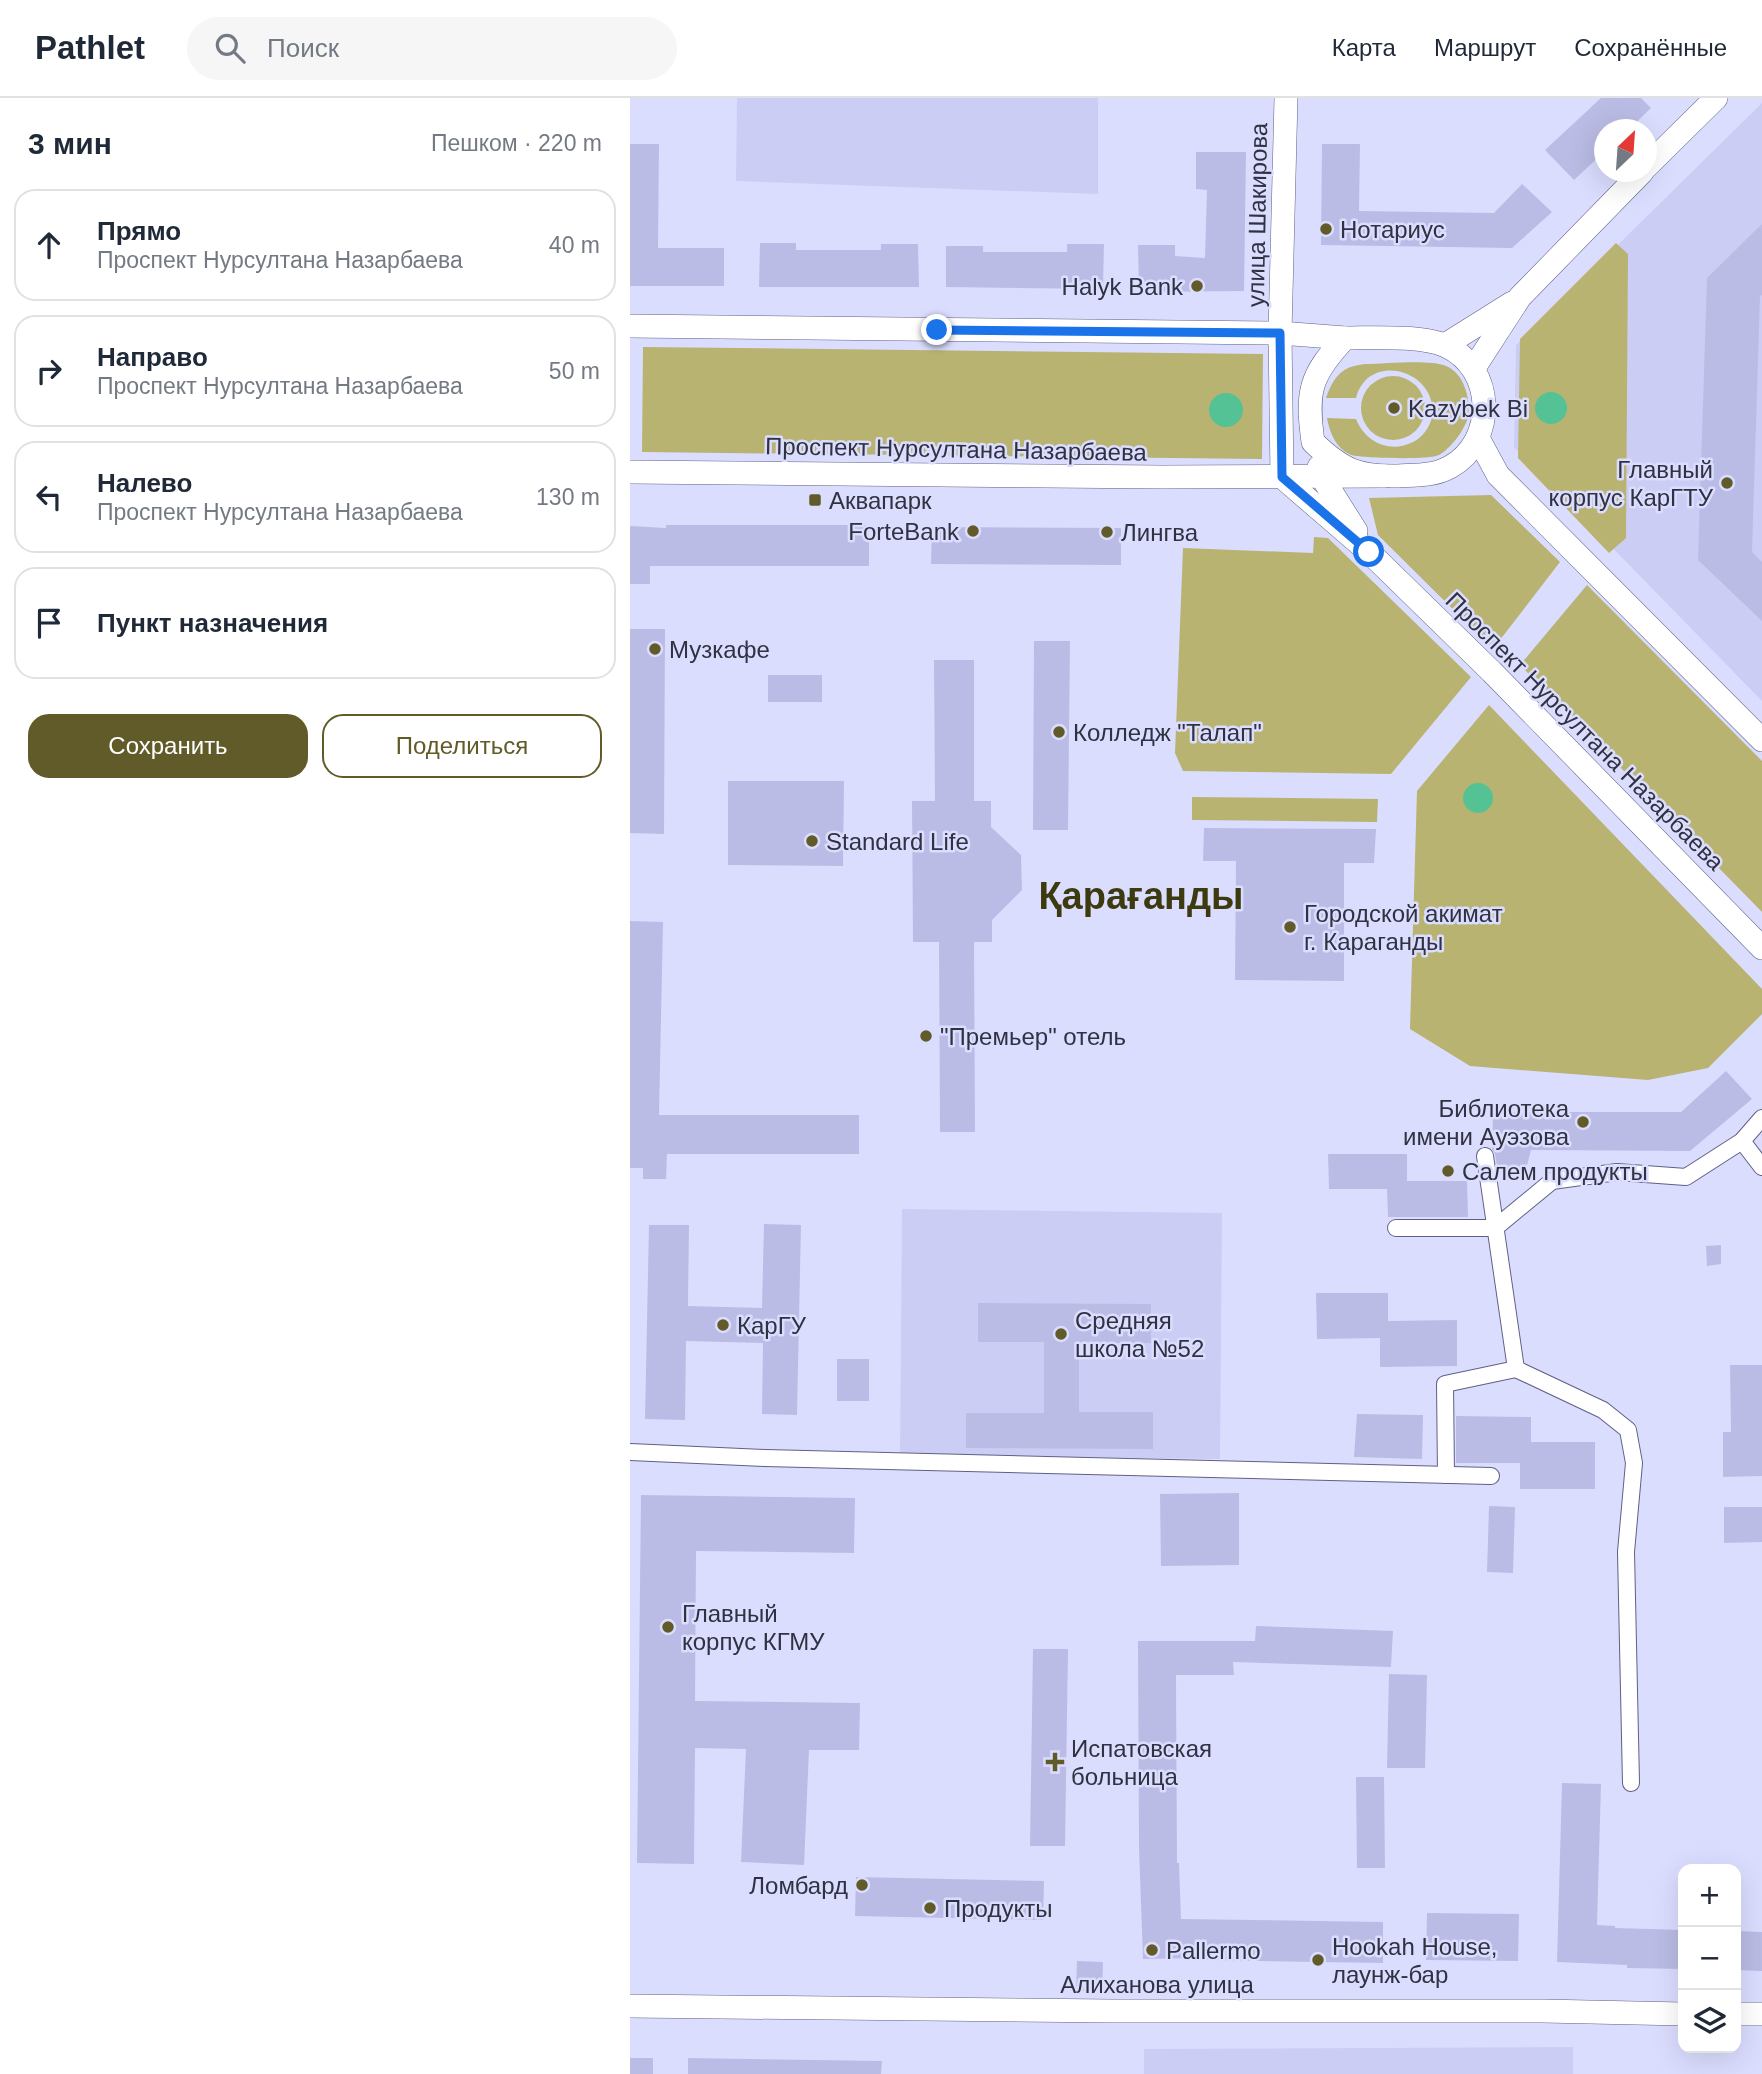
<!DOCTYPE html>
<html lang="ru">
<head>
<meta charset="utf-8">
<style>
  :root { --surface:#fff; --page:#f6f6f7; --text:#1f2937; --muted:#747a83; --line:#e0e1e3; --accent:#605b28 }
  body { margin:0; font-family:Helvetica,sans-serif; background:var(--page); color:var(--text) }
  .controls { position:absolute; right:21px; bottom:21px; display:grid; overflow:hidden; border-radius:14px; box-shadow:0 7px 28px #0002 }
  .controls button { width:63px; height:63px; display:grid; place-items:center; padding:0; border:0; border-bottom:2px solid var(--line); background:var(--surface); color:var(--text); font:35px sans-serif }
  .compass { position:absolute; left:964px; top:21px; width:63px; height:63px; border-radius:50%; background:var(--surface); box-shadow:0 7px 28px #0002; rotate:25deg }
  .stop { position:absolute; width:21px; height:21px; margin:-16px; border:5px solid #1a73e8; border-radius:50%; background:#fff }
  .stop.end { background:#1a73e8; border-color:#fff; box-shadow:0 2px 7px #0008 }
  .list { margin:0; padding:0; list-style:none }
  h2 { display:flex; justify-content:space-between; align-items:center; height:91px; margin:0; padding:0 28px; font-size:30px }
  h2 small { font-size:23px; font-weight:400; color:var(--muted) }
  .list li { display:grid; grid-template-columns:46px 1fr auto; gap:21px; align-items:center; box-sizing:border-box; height:112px; margin:0 14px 14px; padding:0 14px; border:2px solid var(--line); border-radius:21px }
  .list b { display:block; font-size:26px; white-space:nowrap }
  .list p { margin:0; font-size:23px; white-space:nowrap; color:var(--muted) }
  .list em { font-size:23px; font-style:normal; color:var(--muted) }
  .actions { display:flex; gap:14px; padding:21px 28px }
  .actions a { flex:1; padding:16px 0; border:2px solid var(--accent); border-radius:21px; text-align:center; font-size:24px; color:var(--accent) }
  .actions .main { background:var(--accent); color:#fff }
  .icon { flex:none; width:38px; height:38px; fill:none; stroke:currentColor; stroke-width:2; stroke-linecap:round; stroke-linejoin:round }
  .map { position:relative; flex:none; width:1132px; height:1976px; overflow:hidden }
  header { display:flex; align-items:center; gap:42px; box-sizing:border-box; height:98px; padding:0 35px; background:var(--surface); border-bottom:2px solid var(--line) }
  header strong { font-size:33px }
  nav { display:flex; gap:38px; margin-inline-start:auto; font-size:24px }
  .search { width:490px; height:63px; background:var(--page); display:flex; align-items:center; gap:18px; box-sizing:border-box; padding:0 24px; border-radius:38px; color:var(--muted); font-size:26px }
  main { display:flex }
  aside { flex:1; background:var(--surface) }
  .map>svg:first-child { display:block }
  .built { fill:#cccdf5 }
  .green { fill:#b8b371 }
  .water { fill:#55c296 }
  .building { fill:#bbbce5 }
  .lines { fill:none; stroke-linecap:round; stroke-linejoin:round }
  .street-casing { stroke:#5f6084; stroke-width:18 }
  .secondary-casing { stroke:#5f6084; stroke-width:24 }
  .street { stroke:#fff; stroke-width:16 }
  .secondary { stroke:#fff; stroke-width:23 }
  .route { stroke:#1a73e8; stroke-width:9 }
  .poi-dot { fill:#605b28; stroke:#dbddff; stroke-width:2.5 }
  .labels { text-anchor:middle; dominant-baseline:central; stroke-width:5; stroke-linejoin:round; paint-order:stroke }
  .street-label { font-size:24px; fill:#303141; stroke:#dbddff }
  .poi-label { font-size:24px; fill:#303141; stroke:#dbddff; text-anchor:start }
  .town-label { font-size:38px; font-weight:bold; fill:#3d3a10; stroke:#dbddff }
</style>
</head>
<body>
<header>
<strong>Pathlet</strong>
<div class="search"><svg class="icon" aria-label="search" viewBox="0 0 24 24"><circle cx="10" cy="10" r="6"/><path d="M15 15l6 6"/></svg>Поиск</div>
<nav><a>Карта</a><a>Маршрут</a><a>Сохранённые</a></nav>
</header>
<main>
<aside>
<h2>3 мин<small>Пешком · 220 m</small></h2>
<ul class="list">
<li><svg class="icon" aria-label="ahead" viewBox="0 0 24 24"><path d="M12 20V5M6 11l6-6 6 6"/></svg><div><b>Прямо</b><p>Проспект Нурсултана Назарбаева</p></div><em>40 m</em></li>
<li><svg class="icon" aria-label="right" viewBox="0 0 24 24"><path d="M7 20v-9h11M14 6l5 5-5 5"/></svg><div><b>Направо</b><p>Проспект Нурсултана Назарбаева</p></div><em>50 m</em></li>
<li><svg class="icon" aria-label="left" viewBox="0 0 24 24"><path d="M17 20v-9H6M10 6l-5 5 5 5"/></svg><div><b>Налево</b><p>Проспект Нурсултана Назарбаева</p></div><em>130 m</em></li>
<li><svg class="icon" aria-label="arrive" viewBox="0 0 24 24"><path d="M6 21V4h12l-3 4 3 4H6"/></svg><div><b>Пункт назначения</b></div></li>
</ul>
<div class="actions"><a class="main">Сохранить</a><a>Поделиться</a></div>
</aside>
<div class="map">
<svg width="1132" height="1976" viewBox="0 0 1132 1976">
  <rect width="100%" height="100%" fill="#dbddff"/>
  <g class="built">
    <path d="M 107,0 L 468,0 L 468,96 L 106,83 Z"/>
    <path d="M 1132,5 L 1132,603 L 884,349 L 886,247 Z"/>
    <path d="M 272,1111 L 592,1115 L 590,1361 L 270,1357 Z"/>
    <path d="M 943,1949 L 943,1976 L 514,1976 L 514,1951 Z"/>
  </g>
  <g class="green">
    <path d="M 986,145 L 998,156 L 996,440 L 979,455 L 888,360 L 890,241 Z"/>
    <path d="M 13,249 L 633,256 L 632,361 L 12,354 Z"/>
    <path d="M 736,266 C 755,266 800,261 816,268 C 834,275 841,301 838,319 C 835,332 820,351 809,357 C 799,362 741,360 728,358 C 723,358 718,356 714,353 C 704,345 699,332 697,320 L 726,321 C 735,344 760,356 783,344 C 792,340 800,329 802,319 C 809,272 738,252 726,300 L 696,300 C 704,278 712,268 736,266 Z"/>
    <circle cx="763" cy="310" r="32"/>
    <path d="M 861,397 L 930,464 L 863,551 L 748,437 L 739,400 Z"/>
    <path d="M 684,439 L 698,440 L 841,579 L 761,676 L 553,673 L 545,655 L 553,450 L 683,455 Z"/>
    <path d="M 957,487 L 1132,663 L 1132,814 L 890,567 Z"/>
    <path d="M 859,607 L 1132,891 L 1132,916 L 1078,970 L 1018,982 L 840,968 L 780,931 L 787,693 Z"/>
    <path d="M 562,699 L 748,701 L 747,724 L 562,722 Z"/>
  </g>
  <g class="water">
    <circle cx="921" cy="310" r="16"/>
    <circle cx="596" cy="312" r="17"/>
    <circle cx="848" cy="700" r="15"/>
  </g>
  <g class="building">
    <path d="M 971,0 L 1011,0 L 1021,10 L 998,32 L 975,32 L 975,53 L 944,82 L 915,52 Z"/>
    <path d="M 0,46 L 29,46 L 28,150 L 94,150 L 94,188 L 0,188 Z"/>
    <path d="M 692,46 L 730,46 L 729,113 L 864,115 L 892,86 L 922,114 L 882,150 L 691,147 Z"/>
    <path d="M 566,54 L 616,54 L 614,193 L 509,194 L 508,147 L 545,147 L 545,158 L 575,160 L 577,92 L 566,91 Z"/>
    <path d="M 1132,126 L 1132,197 L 1130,199 L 1122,454 L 1132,464 L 1132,523 L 1068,462 L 1077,180 Z"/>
    <path d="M 130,145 L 166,145 L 166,152 L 251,152 L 251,146 L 288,146 L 289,189 L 129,189 Z"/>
    <path d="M 437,146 L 474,146 L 473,191 L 316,189 L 316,148 L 353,148 L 353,154 L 437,154 Z"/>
    <path d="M 36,427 L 239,427 L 239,468 L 20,468 L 20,486 L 0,486 L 0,428 L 36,430 Z"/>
    <path d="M 302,429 L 491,430 L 491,467 L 301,466 Z"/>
    <path d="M 0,531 L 35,531 L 34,736 L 0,735 Z"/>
    <path d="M 404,543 L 440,543 L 438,732 L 403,732 Z"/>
    <path d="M 304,562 L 344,562 L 344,703 L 361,703 L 361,729 L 391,757 L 392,792 L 362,822 L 362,844 L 344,844 L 345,1034 L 310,1034 L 309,844 L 283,844 L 282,703 L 305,703 Z"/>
    <rect x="138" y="577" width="54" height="27"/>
    <path d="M 98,683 L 214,683 L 213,768 L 98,767 Z"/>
    <path d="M 574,730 L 746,731 L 744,765 L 714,765 L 714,883 L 605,882 L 606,763 L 573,763 Z"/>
    <path d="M 0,823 L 33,824 L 29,1017 L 229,1017 L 229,1056 L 37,1056 L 36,1081 L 13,1081 L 13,1070 L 0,1070 Z"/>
    <path d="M 1096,973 L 1122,1001 L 1060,1053 L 901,1052 L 895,1075 L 868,1073 L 865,1056 L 862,1051 L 863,1014 L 1051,1014 Z"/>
    <path d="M 698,1056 L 777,1056 L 777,1083 L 837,1083 L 838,1119 L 758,1119 L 757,1091 L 699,1091 Z"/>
    <path d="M 134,1126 L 171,1127 L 167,1317 L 132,1316 L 133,1245 L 56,1243 L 55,1322 L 15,1321 L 19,1127 L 59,1127 L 58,1208 L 132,1210 Z"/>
    <path d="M 1091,1147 L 1091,1166 L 1077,1168 L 1076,1148 Z"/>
    <path d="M 686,1195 L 758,1195 L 758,1223 L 827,1222 L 827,1268 L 750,1269 L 750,1240 L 687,1241 Z"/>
    <path d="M 348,1205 L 521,1206 L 521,1245 L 449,1245 L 449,1314 L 523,1314 L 523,1351 L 336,1350 L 336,1315 L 414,1315 L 414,1244 L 348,1244 Z"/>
    <rect x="207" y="1261" width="32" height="42"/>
    <path d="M 1100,1267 L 1132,1267 L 1132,1378 L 1093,1379 L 1093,1334 L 1101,1334 Z"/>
    <path d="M 727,1316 L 793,1317 L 792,1361 L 724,1359 Z"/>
    <path d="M 826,1318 L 901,1319 L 901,1344 L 965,1344 L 965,1391 L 890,1391 L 890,1365 L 826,1365 Z"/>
    <path d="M 609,1395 L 609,1467 L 531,1468 L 530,1396 Z"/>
    <path d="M 11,1397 L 225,1400 L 224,1455 L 66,1453 L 65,1603 L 230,1605 L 229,1652 L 179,1652 L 174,1767 L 111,1764 L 116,1651 L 65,1650 L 64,1766 L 7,1765 Z"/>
    <path d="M 859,1408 L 885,1409 L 883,1475 L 857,1474 Z"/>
    <path d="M 1094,1409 L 1132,1409 L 1132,1444 L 1094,1445 Z"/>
    <path d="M 626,1528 L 763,1533 L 761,1569 L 603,1564 L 604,1577 L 546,1577 L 547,1765 L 549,1765 L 551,1821 L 753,1824 L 753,1865 L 572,1862 L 572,1860 L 513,1861 L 509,1750 L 508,1543 L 625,1543 Z"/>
    <path d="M 403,1551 L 438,1551 L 435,1748 L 400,1748 Z"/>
    <path d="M 759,1576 L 797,1577 L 795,1670 L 757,1670 Z"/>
    <path d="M 726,1679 L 754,1679 L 755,1770 L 727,1770 Z"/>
    <path d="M 932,1685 L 971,1686 L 967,1827 L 985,1828 L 985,1830 L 1053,1832 L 1053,1871 L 997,1870 L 997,1867 L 927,1864 Z"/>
    <path d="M 226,1779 L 414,1783 L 413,1822 L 225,1818 Z"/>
    <path d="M 797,1815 L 889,1816 L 888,1863 L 796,1862 Z"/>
    <path d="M 1106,1833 L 1132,1834 L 1132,1873 L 1106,1872 Z"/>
    <path d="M 447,1863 L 473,1864 L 472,1893 L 446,1893 Z"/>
    <rect x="0" y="1960" width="23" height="16"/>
    <path d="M 58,1960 L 252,1963 L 251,1976 L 58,1976 Z"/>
  </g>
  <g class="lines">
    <defs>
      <g id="street">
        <path d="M 1112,1043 L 1132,1069"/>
        <path d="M 766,1130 L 865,1130 L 922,1083 L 987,1074 L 1056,1079 L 1112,1043 L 1132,1020"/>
        <path d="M 886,1271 L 973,1312 L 998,1332 L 1004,1365 L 996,1454 L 1001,1685"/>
        <path d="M 0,1354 L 135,1360 L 861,1378"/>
        <path d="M 816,1377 L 815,1286 L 886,1271 L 855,1058"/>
      </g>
      <g id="secondary">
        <path d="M 656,0 L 650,235 L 652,379 L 739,454 L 862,574 L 1132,850"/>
        <path d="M 1016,69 L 1086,0"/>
        <path d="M 0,228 L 650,235 L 715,240"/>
        <path d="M 715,240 C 743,240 792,237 816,248 C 865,270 867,343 820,369 C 804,378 786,377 768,378 C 728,379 712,372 683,344 C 676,293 680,277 715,240 Z"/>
        <path d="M 815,247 L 882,205"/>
        <path d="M 844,270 L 890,199 L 1012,74"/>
        <path d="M 848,340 L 868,377 L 1132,642"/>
        <path d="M 689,369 L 692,379 L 726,433"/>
        <path d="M 0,374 L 532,379 L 754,378"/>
        <path d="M 0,1908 L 482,1913 L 913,1913 L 1053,1916"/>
        <path d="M 1106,1916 L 1132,1916"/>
      </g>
    </defs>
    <use href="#street" class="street-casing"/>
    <use href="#secondary" class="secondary-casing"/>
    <use href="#street" class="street"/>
    <use href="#secondary" class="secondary"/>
  </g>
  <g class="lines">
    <path class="route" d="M 307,232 L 650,235 L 652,379 L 739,454"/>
  </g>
  <g class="poi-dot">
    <circle cx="696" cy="131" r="7"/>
    <circle cx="567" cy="188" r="7"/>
    <circle cx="764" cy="310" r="7"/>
    <circle cx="1097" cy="385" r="7"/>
    <rect x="178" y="395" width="14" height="14" rx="3.5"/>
    <circle cx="343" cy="433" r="7"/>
    <circle cx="477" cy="434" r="7"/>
    <circle cx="25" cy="551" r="7"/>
    <circle cx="429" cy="634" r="7"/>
    <circle cx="182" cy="743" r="7"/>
    <circle cx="660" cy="829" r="7"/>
    <circle cx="296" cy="938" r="7"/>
    <circle cx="953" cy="1024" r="7"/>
    <circle cx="818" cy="1073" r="7"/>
    <circle cx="93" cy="1227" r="7"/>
    <circle cx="431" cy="1236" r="7"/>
    <circle cx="38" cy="1529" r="7"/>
    <path d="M421.5 1653.5h7v7h7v7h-7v7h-7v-7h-7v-7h7z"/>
    <circle cx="232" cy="1787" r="7"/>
    <circle cx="300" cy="1810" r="7"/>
    <circle cx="522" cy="1852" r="7"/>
    <circle cx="688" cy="1862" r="7"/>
  </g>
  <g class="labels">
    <g class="street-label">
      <text transform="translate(627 117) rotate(-89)">улица Шакирова</text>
      <text transform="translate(326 351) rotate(1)">Проспект Нурсултана Назарбаева</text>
      <text transform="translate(955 633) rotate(45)">Проспект Нурсултана Назарбаева</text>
      <text x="527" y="1886">Алиханова улица</text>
    </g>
    <g class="poi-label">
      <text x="710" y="131">Нотариус</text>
      <text x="553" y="188" text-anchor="end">Halyk Bank</text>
      <text x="778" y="310">Kazybek Bi</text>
      <text x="1083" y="371" text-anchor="end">Главный<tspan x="1083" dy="28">корпус КарГТУ</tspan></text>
      <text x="199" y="402">Аквапарк</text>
      <text x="329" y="433" text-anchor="end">ForteBank</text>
      <text x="491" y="434">Лингва</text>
      <text x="39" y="551">Музкафе</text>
      <text x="443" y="634">Колледж "Талап"</text>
      <text x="196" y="743">Standard Life</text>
      <text x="674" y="815">Городской акимат<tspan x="674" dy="28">г. Караганды</tspan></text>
      <text x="310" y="938">"Премьер" отель</text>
      <text x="939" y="1010" text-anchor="end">Библиотека<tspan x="939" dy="28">имени Ауэзова</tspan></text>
      <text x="832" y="1073">Салем продукты</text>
      <text x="445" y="1222">Средняя<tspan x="445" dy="28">школа №52</tspan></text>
      <text x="107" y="1227">КарГУ</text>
      <text x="52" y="1515">Главный<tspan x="52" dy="28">корпус КГМУ</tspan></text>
      <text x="441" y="1650">Испатовская<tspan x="441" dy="28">больница</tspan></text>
      <text x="218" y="1787" text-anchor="end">Ломбард</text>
      <text x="314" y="1810">Продукты</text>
      <text x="702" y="1848">Hookah House,<tspan x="702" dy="28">лаунж-бар</tspan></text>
      <text x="536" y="1852">Pallermo</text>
    </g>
    <g class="town-label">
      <text x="511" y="798">Қарағанды</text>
    </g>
  </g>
</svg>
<div class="controls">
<button>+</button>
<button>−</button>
<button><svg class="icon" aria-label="layers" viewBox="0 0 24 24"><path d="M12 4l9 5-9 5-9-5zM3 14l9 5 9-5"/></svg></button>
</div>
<svg class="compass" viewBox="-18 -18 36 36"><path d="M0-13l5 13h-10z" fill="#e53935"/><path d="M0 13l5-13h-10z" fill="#747a83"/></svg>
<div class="stop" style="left:739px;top:454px"></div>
<div class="stop end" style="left:307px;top:232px"></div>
</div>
</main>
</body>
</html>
